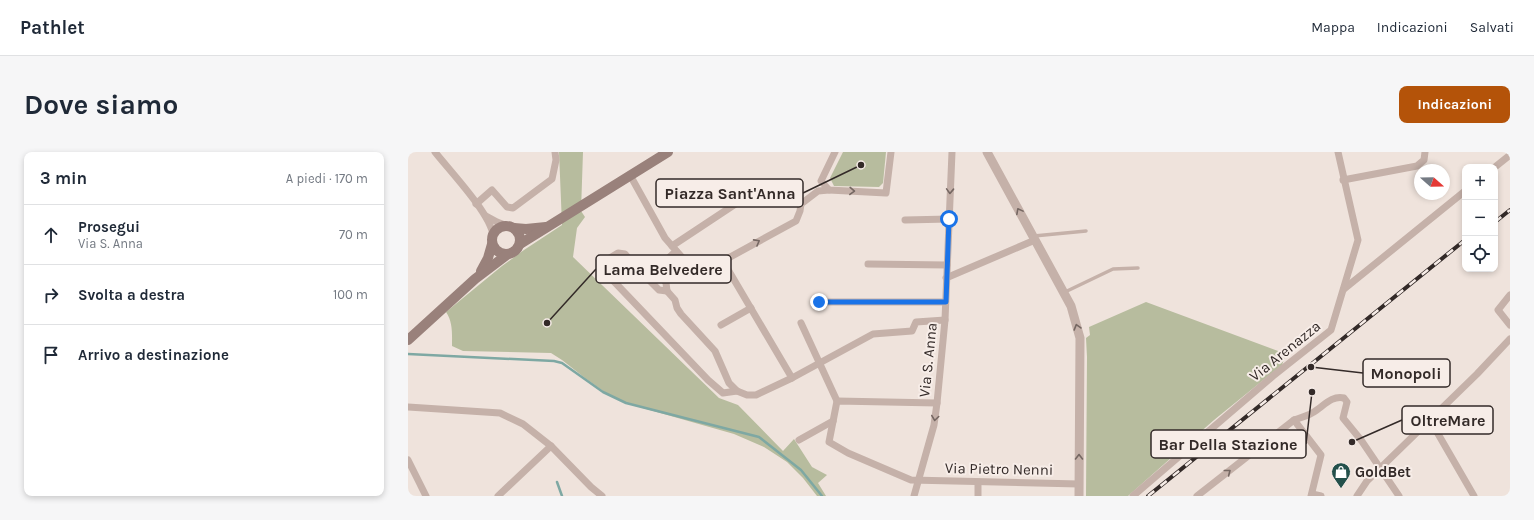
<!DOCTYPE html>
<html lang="it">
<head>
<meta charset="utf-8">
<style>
  :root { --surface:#fff; --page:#f6f6f7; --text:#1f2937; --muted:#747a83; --line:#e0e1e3; --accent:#b45309 }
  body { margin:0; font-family:Karla,sans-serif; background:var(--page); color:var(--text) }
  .controls { position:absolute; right:12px; top:12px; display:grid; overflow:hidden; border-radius:8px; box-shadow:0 2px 6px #0003 }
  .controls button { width:36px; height:36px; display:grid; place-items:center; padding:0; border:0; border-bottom:1px solid var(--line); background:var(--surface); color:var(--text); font:20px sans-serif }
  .compass { position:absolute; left:1006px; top:12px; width:36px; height:36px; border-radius:50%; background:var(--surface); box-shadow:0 2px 6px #0003; rotate:110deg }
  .stop { position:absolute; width:12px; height:12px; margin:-9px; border:3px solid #1a73e8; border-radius:50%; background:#fff }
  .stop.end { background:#1a73e8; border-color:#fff; box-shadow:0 1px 4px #0008 }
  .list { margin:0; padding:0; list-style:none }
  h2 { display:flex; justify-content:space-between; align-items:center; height:52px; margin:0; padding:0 16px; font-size:17px }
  h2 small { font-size:13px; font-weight:400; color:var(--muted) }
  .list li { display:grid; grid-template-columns:26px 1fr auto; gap:12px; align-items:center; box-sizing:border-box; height:60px; padding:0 16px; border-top:1px solid var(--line) }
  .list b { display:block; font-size:15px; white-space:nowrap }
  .list p { margin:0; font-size:13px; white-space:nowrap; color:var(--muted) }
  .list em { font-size:13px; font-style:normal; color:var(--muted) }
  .icon { flex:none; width:22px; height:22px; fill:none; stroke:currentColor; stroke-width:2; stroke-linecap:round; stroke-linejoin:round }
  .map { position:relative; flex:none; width:1102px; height:344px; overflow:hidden; border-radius:8px }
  header { display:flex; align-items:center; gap:24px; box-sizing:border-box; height:56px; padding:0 20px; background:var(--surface); border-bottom:1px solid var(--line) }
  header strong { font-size:19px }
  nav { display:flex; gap:22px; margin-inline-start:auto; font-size:14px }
  .intro { display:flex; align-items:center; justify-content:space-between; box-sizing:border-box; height:96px; padding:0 24px }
  h1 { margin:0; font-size:28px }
  .button { padding:10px 18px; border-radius:8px; background:var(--accent); color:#fff; font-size:14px; font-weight:700 }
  main { display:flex; gap:24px; padding:0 24px }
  aside { flex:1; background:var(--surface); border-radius:8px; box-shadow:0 2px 6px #0003 }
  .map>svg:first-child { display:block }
  .green { fill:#b7bc9e }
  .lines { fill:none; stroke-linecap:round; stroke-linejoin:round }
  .stream { stroke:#7ea8a3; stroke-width:2.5 }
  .service { stroke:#c5b1a9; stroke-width:3.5 }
  .minor { stroke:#c5b1a9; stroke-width:7 }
  .tertiary { stroke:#c5b1a9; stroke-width:9 }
  .secondary { stroke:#99817b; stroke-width:10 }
  .rail-casing { stroke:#332a28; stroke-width:4 }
  .rail { stroke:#f7ede8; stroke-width:2.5; stroke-dasharray:8; stroke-linecap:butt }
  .oneway { stroke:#756762 }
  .route { stroke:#1a73e8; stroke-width:5 }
  .labels { text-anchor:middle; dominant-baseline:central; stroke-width:4; stroke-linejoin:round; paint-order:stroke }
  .street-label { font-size:15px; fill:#332a28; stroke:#f7ede8 }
  .poi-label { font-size:15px; font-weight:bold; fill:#332a28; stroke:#f7ede8; text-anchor:start }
  .leader { fill:none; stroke:#332a28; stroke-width:1.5 }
  .callout-dot { fill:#332a28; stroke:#f7ede8; stroke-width:1.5 }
  .callout { fill:#f7ede8; stroke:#332a28; stroke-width:1.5 }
  .callout-label { font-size:16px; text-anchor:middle; font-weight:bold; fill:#332a28 }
</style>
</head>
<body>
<header>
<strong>Pathlet</strong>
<nav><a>Mappa</a><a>Indicazioni</a><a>Salvati</a></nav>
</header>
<div class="intro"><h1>Dove siamo</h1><a class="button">Indicazioni</a></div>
<main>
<aside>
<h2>3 min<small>A piedi · 170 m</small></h2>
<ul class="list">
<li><svg class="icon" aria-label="ahead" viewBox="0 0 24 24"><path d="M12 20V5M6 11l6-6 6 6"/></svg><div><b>Prosegui</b><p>Via S. Anna</p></div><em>70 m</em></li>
<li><svg class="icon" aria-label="right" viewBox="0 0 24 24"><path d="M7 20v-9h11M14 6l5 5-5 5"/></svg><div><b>Svolta a destra</b></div><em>100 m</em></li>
<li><svg class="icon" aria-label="arrive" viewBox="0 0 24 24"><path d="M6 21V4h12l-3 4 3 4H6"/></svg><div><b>Arrivo a destinazione</b></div></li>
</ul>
</aside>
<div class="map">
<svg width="1102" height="344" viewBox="0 0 1102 344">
  <rect width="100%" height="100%" fill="#efe3dc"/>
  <g class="green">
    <path d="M 151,0 L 175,0 L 173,59 L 177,65 L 169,76 L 165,105 L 311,246 L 330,253 L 375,299 L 386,287 L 404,315 L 419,323 L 410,331 L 418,344 L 409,344 L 395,326 L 379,310 L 356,295 L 326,282 L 224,253 L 201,243 L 177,226 L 154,208 L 143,201 L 55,199 L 44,194 C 44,182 45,170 38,160 L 94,114 L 116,98 L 154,73 Z"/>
    <path d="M 435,0 L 478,0 L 475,31 L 471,35 L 426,34 L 422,26 Z"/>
    <path d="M 738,150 L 878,202 L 874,213 L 806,268 L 720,344 L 678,344 L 679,205 L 678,186 L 682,183 L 681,175 Z"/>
  </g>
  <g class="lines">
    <g class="stream">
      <path d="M 0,202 L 146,209 L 154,211 L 195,240 L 218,251 L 351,285 L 393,318 L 414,344"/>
      <path d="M 149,330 L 154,344"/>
    </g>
    <g class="service">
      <path d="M 626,84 L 678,79"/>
      <path d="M 657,140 L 705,117 L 730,116"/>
    </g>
    <g class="minor">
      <path d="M 27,0 C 42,19 82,61 85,83"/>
      <path d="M 427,0 L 413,29 L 421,38 L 478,41 L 483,0"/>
      <path d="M 1087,15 L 1102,3"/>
      <path d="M 222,23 L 257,86 L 287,120 L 293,121 L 388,69 L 392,59 L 393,52 L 410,39 L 421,38"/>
      <path d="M 935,28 L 1009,14 L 1016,8 L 1017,0"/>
      <path d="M 68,52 L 84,38 L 99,55 L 105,56 L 144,27 L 148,8 L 147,0"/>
      <path d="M 78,64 L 89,70 L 102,75"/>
      <path d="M 497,68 L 541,67"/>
      <path d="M 264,94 L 335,47"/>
      <path d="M 268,99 L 253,113 L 251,117 L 251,121 L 258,131 L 259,139 L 267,148 L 269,156 L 273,162 L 307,199 L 321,231 L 329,239 L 339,243 L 348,243 L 384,226 L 465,182 L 504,179 L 508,170 L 537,168"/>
      <path d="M 315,109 L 384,226"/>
      <path d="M 460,112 L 539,113"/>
      <path d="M 538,126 L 627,88"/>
      <path d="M 936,137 L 1057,39"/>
      <path d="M 259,139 L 251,138 L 228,115 L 217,102 L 210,101 L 192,112 L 196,119 L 300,228 L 315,241 L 329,239"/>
      <path d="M 1102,143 L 1090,158 L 1102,173"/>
      <path d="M 411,150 L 537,150"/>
      <path d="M 393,171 L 429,249"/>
      <path d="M 313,173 L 343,156"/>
      <path d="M 529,251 L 429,249 L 421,290 L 440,301 L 503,328 L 671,332"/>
      <path d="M 0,255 L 92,261 L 115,272 L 143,294 L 183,335 L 194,344"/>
      <path d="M 886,268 L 913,303 L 903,344"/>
      <path d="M 1022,268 L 1066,344"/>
      <path d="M 391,288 L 425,269"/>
      <path d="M 0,308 L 18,344"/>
      <path d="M 570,330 L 570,344"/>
      <path d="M 904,342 L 913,344"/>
      <path d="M 90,344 L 143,294"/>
      <path d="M 506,344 L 526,273 L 529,251 L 537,168 L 544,0"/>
      <path d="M 725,344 L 865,224 L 923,178 L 950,88 L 930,0"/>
      <path d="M 789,344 L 886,268 C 892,266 899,264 904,261 C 915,255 923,243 936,246 L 939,250 L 935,266 L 953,288 L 991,344"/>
      <path d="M 949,344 L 959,329 L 1069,222 L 1102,187"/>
    </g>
    <path class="tertiary" d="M 579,0 L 663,154 L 672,186 L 671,344"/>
    <g class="secondary">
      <circle cx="98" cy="88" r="14"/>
      <path d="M 106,76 L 118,77 L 138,75"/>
      <path d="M 112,92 L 260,0"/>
      <path d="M 73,119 L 80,106 L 84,92"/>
      <path d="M 0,188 L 67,127 L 100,102"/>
    </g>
    <defs>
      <g id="rail">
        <path d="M 1087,70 L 1102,58"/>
        <path d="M 740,344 L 1057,88"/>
      </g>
    </defs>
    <use href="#rail" class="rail-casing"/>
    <use href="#rail" class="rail"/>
  </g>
  <defs><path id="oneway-chevron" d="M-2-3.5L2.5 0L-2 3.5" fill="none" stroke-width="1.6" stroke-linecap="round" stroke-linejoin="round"/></defs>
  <g class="oneway">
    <use href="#oneway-chevron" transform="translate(444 39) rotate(2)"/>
    <use href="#oneway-chevron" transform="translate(542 39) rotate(92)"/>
    <use href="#oneway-chevron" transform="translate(611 59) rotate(-118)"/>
    <use href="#oneway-chevron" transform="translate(349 90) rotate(-29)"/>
    <use href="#oneway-chevron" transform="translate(669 175) rotate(-106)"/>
    <use href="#oneway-chevron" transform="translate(527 266) rotate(98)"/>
    <use href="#oneway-chevron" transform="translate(671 305) rotate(-90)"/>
    <use href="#oneway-chevron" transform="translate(820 320) rotate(-38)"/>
  </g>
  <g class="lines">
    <path class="route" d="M 411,150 L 538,150 L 541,67"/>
  </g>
  <defs>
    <symbol id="shop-pin" viewBox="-11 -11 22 30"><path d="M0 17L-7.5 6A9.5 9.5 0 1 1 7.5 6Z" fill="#23504b" stroke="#f7ede8"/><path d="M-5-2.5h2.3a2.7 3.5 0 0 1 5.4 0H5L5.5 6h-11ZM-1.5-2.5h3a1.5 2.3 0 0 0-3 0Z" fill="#fff"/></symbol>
  </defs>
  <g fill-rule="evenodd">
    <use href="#shop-pin" x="922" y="309" width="22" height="30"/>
  </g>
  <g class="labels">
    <g class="street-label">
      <text transform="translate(877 199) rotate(-39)">Via Arenazza</text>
      <text transform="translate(520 208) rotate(-84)">Via S. Anna</text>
      <text transform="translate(591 317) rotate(1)">Via Pietro Nenni</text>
    </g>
    <g class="poi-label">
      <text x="947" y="320">GoldBet</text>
    </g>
  </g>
  <path class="leader" d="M453 13L395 41M139 171L188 117M903 215L955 221M944 290L994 268M904 240L898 292"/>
  <g class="callout-dot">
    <circle cx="453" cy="13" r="4"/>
    <circle cx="139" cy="171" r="4"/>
    <circle cx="903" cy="215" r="4"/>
    <circle cx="944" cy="290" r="4"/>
    <circle cx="904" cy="240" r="4"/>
  </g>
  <g class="callout">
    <rect x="248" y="27" width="147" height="28" rx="4"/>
    <rect x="188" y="103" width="135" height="28" rx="4"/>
    <rect x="955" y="207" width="87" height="28" rx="4"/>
    <rect x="994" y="254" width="91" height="28" rx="4"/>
    <rect x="743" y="278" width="155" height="28" rx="4"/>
  </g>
  <g class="callout-label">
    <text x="322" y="47">Piazza Sant'Anna</text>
    <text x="255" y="123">Lama Belvedere</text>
    <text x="998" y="227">Monopoli</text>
    <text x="1040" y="274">OltreMare</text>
    <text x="820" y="298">Bar Della Stazione</text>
  </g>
</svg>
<div class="controls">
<button>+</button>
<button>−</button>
<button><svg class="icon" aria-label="locate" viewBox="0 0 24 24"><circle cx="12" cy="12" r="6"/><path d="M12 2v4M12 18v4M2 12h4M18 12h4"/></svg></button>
</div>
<svg class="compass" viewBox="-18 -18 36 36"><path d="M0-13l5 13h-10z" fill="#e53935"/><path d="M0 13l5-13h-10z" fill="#747a83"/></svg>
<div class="stop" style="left:541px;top:67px"></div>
<div class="stop end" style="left:411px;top:150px"></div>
</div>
</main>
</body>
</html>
